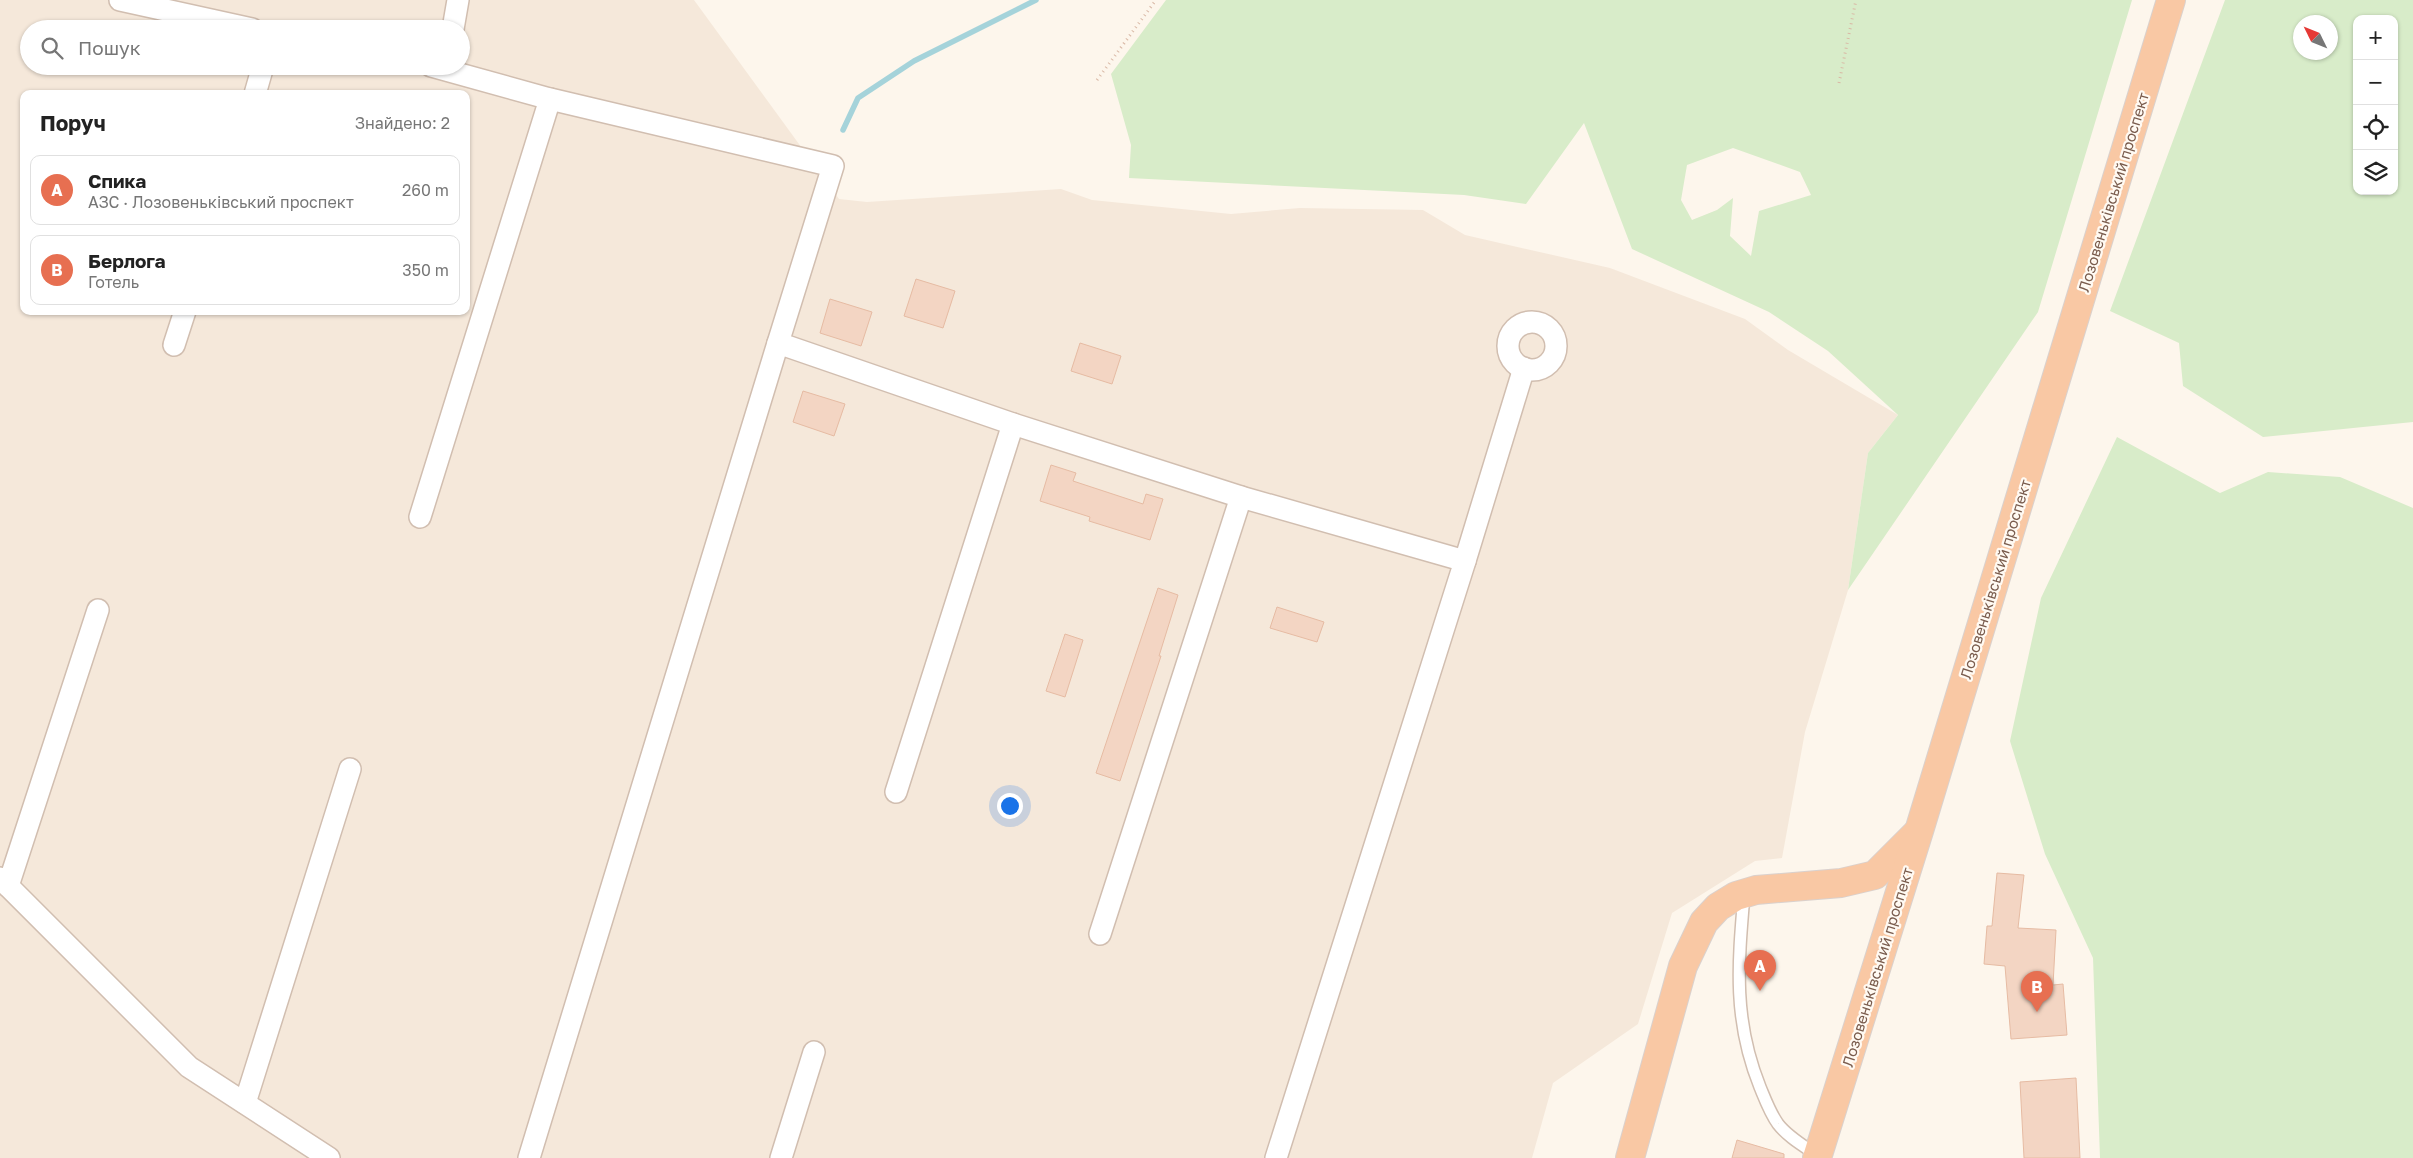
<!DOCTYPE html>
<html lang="uk">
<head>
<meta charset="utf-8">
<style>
  :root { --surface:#fff; --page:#f2f2f2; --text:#222; --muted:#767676; --line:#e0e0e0; --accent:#e76f51 }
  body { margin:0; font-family:"Golos Text",sans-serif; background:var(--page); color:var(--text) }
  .controls { position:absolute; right:15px; top:15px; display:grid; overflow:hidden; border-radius:10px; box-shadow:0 1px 4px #0004 }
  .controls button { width:45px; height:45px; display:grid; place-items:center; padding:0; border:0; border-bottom:1px solid var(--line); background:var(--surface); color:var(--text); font:25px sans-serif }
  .compass { position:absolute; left:2293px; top:15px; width:45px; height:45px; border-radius:50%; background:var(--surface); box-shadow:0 1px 4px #0004; rotate:313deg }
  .you { position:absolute; left:1009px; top:805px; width:18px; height:18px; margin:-12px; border:4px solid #fff; border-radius:50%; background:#1a73e8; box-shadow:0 0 0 8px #1a73e833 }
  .badge { display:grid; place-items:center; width:32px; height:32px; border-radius:50%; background:var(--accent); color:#fff; font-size:16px; font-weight:700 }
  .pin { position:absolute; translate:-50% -41px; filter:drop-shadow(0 1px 2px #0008) }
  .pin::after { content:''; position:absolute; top:26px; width:18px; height:15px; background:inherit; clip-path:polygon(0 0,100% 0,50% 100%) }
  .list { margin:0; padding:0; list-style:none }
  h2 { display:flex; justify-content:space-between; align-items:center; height:65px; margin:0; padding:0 20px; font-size:21px }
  h2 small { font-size:16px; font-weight:400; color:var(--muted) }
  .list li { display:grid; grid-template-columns:32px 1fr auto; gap:15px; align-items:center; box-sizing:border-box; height:70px; margin:0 10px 10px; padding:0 10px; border:1px solid var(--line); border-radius:10px }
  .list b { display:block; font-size:19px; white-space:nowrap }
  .list p { margin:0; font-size:16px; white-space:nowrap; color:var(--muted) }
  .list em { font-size:16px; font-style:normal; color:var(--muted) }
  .icon { flex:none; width:28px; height:28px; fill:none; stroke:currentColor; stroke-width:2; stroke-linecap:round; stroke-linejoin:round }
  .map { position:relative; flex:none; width:2413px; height:1158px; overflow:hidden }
  .search { position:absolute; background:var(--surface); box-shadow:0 1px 4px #0004; left:20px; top:20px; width:450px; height:55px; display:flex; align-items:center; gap:12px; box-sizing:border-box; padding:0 18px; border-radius:28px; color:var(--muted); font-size:19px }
  .panel { position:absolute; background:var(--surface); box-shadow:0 1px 4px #0004; left:20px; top:90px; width:450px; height:225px; border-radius:10px }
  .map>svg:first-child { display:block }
  .residential { fill:#f5e8da; fill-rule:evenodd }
  .green { fill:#d8ecc9; fill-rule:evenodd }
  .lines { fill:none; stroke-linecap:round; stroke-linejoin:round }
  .stream { stroke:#a5d3da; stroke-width:5.5 }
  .building { fill:#f3d5c3; stroke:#e6bba3 }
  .service-casing { stroke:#d1beb0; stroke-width:14 }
  .minor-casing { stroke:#d1beb0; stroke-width:24 }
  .trunk-casing { stroke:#dad1cd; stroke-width:30 }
  .path { stroke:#d9b8a5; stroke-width:3; stroke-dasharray:1 4; stroke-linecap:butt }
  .service { stroke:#fff; stroke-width:11 }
  .minor { stroke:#fff; stroke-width:21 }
  .trunk { stroke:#f9c8a4; stroke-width:28 }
  .labels { text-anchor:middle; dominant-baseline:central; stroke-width:4.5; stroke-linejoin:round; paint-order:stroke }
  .street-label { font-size:15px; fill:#7a5c4d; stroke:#fffaf3 }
</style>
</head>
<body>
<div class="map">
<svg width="2413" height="1158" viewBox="0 0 2413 1158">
  <rect width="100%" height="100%" fill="#fdf6ec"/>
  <path class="residential" d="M 0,0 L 694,0 L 839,199 L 867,202 L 1061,189 L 1092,200 L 1231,214 L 1300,208 L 1423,210 L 1465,235 L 1610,268 L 1745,319 L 1788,350 L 1898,415 L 1868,453 L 1848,590 L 1805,732 L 1782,858 L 1755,861 L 1672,913 L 1638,1024 L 1553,1083 L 1532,1158 L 0,1158 ZM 29,29 L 461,29 L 461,66 L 29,66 ZM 24,94 L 466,94 L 466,311 L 24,311 Z"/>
  <g class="green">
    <path d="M 1166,0 L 2132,0 L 2038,312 L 1848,590 L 1868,453 L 1898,415 L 1828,351 L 1769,312 L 1632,249 L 1584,123 L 1526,204 L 1464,195 L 1129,178 L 1131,145 L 1111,74 ZM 1733,148 L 1800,172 L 1811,195 L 1759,211 L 1751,256 L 1730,236 L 1733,198 L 1717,210 L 1692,220 L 1681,200 L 1687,165 Z"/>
    <path d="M 2225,0 L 2413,0 L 2413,422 L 2263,437 L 2183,386 L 2179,343 L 2110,311 ZM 2357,19 L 2394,19 L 2394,191 L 2357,191 ZM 2300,22 L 2330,22 L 2330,52 L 2300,52 Z"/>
    <path d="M 2117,437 L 2220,493 L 2268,472 L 2340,477 L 2413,508 L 2413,1158 L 2100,1158 L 2093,958 L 2045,854 L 2010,741 L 2041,598 Z"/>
  </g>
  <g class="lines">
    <path class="stream" d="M 843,130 L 858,98 L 914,61 L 1036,0"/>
  </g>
  <g class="building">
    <path d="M 916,279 L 955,291 L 943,328 L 904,316 Z"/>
    <path d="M 830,299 L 872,312 L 861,346 L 820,333 Z"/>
    <path d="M 1080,343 L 1121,356 L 1112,384 L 1071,371 Z"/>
    <path d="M 803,391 L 845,404 L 834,436 L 793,422 Z"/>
    <path d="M 1051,465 L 1076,473 L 1073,481 L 1143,504 L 1146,494 L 1163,499 L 1150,540 L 1089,521 L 1090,517 L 1040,501 Z"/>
    <path d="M 1158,588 L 1178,595 L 1159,656 L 1161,656 L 1120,781 L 1096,773 Z"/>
    <path d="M 1277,607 L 1324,622 L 1317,642 L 1270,628 Z"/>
    <path d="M 1065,634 L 1083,640 L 1065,697 L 1046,691 Z"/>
    <path d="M 1997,873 L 2024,875 L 2018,928 L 2056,930 L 2053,985 L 2063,984 L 2067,1035 L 2011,1039 L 2005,966 L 1984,964 L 1987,926 L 1992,926 Z"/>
    <path d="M 2076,1078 L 2080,1158 L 2024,1158 L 2020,1082 Z"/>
    <path d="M 1737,1140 L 1784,1154 L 1784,1158 L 1732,1158 Z"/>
  </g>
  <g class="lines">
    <defs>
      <path id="service" d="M 1744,895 C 1738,965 1733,1020 1760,1087 C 1765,1099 1770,1113 1778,1124 C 1788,1137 1804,1146 1817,1155"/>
      <g id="minor">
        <path d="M 120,0 L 252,29"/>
        <path d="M 453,29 L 458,0"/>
        <path d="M 431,66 L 550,99 L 833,166 L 778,343 L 1013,424 L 1241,497 L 1465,561 L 1276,1158"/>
        <path d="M 255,94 L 263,66"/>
        <circle cx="1532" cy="346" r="24"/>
        <path d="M 174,345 L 185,311"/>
        <path d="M 420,517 L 550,99"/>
        <path d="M 1465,561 L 1524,368"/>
        <path d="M 896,792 L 1013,424"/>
        <path d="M 0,878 L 189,1067 L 329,1158"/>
        <path d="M 8,886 L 98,610"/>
        <path d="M 1100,934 L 1241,497"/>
        <path d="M 245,1103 L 350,769"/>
        <path d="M 529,1158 L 778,343"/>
        <path d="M 781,1158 L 814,1052"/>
      </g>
      <g id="trunk">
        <path d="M 1630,1158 L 1683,966 L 1704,922 L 1718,907 L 1736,896 L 1756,890 L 1841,883 L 1875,875 L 1916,834"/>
        <path d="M 1817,1158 L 1919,831 L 2171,0"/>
      </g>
    </defs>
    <use href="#service" class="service-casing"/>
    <use href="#minor" class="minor-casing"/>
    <use href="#trunk" class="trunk-casing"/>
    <g class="path">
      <path d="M 1097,80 L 1156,0"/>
      <path d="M 1839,83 L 1856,0"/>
    </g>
    <use href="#service" class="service"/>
    <use href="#minor" class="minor"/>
    <use href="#trunk" class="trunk"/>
  </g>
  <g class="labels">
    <g class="street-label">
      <text transform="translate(2113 192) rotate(-73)">Лозовеньківський проспект</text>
      <text transform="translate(1995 579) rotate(-73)">Лозовеньківський проспект</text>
      <text transform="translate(1877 967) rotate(-73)">Лозовеньківський проспект</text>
    </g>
  </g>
</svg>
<div class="controls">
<button>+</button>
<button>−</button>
<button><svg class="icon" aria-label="locate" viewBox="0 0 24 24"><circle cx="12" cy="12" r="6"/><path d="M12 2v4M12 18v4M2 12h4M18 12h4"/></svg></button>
<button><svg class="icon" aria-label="layers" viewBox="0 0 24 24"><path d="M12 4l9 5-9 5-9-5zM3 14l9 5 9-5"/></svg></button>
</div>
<svg class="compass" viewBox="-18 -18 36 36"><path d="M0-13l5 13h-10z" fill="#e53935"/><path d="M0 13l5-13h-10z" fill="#767676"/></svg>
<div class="you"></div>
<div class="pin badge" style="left:1760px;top:991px">A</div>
<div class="pin badge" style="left:2037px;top:1012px">B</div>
<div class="search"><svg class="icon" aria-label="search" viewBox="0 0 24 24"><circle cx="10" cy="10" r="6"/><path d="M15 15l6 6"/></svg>Пошук</div>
<section class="panel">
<h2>Поруч<small>Знайдено: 2</small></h2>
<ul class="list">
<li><span class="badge">A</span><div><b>Спика</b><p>АЗС · Лозовеньківський проспект</p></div><em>260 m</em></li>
<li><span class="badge">B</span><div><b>Берлога</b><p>Готель</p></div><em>350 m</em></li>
</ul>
</section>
</div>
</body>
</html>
